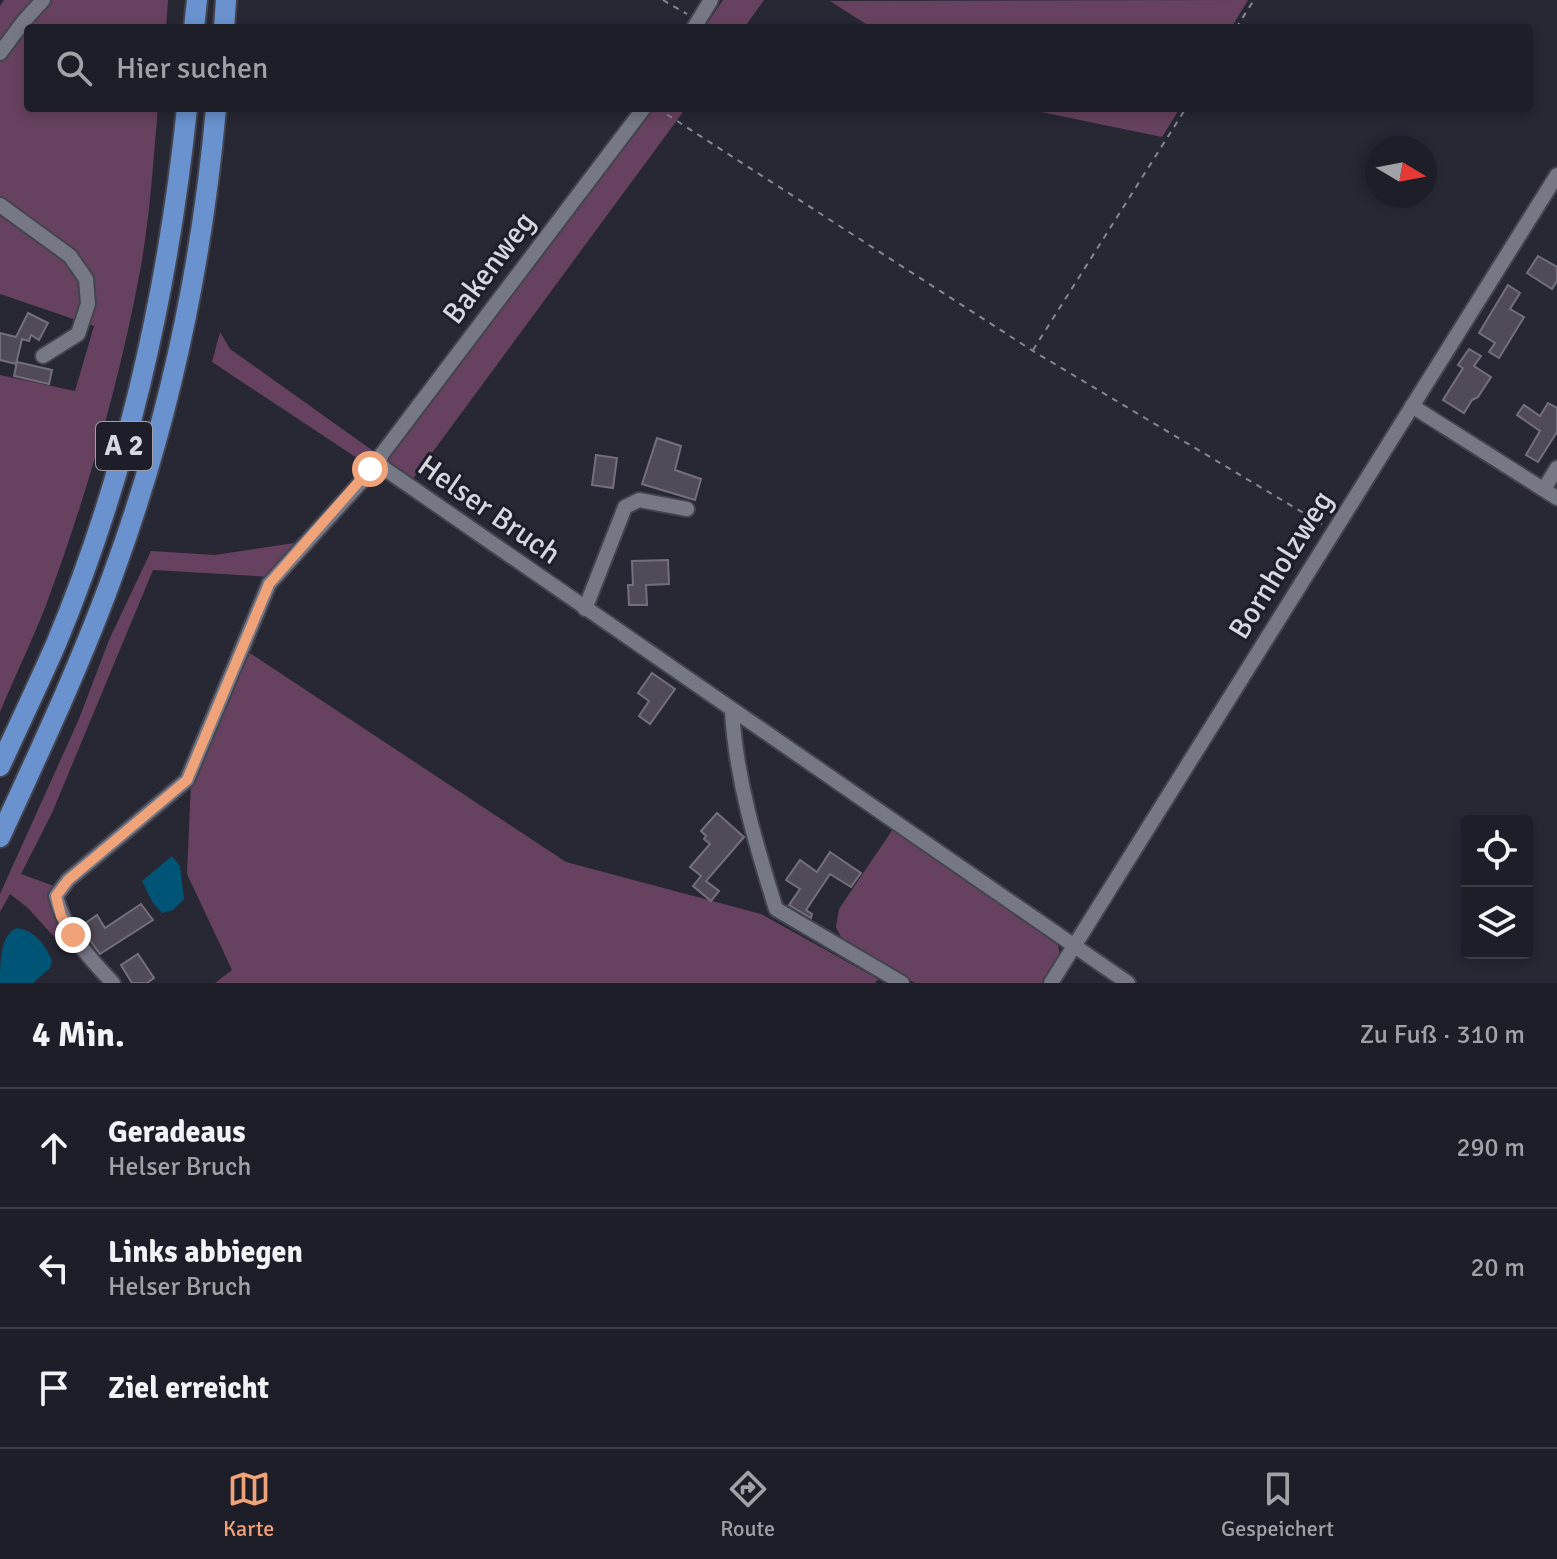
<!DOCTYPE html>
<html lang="de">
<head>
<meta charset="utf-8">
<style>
  :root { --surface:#1d1e27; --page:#25272f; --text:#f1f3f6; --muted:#a0a2a7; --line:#3b3c44; --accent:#f0a279 }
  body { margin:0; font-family:Signika,sans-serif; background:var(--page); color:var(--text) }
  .controls { position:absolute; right:24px; bottom:24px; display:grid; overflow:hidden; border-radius:8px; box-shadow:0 4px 12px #0003 }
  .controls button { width:72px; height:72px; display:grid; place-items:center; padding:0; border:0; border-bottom:2px solid var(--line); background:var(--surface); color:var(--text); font:40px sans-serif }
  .compass { position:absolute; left:1365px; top:136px; width:72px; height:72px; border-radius:50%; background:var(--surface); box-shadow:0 4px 12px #0003; rotate:100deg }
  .stop { position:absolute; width:24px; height:24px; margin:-18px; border:6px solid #f0a279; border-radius:50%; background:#fff }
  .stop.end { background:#f0a279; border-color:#fff; box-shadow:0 2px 8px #0008 }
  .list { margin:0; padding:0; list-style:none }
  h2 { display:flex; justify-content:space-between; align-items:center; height:104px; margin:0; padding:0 32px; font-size:34px }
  h2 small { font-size:26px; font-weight:400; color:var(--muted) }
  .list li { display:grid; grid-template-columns:52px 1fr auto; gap:24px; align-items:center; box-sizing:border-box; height:120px; padding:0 32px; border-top:2px solid var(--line) }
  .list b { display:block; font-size:30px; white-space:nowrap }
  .list p { margin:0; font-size:26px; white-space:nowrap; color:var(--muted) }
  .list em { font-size:26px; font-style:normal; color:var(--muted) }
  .icon { flex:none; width:44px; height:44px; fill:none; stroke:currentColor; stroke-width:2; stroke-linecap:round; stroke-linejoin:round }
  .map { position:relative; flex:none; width:1557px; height:983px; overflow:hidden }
  .search { position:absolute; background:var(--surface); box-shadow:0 4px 12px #0003; left:24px; right:24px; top:24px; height:88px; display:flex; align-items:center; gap:20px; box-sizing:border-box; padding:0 28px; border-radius:8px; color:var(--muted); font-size:30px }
  .sheet { height:464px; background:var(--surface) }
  nav { display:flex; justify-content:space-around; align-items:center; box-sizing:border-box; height:112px; border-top:2px solid var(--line); background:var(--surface); font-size:22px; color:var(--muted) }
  nav a { display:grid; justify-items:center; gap:4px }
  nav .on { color:var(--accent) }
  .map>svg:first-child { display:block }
  .green { fill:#674260 }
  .water { fill:#005475 }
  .building { fill:#514b57; stroke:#756f7c; stroke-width:2 }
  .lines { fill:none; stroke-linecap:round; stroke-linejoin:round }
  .minor-casing { stroke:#43444e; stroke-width:18 }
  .highway-casing { stroke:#43444e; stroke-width:24 }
  .path { stroke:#868791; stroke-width:2; stroke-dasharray:6 6; stroke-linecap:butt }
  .minor { stroke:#777886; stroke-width:14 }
  .highway { stroke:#6992cf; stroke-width:20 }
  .route { stroke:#f0a279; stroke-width:10 }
  .labels { text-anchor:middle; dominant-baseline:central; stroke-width:6; stroke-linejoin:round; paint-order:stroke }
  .shield { fill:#1e1e2a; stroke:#9fa0a9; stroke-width:2 }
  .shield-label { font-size:28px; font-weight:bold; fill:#d6d7df }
  .street-label { font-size:30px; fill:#d6d7df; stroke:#1e1e2a }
</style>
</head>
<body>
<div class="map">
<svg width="1557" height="983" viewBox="0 0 1557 983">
  <rect width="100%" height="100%" fill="#272834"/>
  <g class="green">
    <path d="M 4,0 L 168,0 L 166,28 L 28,28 L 28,108 L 158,108 C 153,163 150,218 140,271 C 119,385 86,497 46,605 C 32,641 15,676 0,712 L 0,375 L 75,391 L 94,326 L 0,294 L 0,6 Z"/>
    <path d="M 723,0 L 764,0 L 744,28 L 704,28 Z"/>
    <path d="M 1248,0 L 1231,28 L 872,28 L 830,1 Z"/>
    <path d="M 651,108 L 686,108 L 412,480 L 386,462 Z"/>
    <path d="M 1022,108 L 1180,108 L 1162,137 Z"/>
    <path d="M 220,332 L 230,349 L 376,453 L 366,464 L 212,362 Z"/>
    <path d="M 301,542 L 272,577 L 153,570 L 52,813 L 21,874 L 54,886 L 49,904 L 74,946 L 66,950 L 28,908 L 10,894 L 0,912 L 0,894 L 79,719 L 109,640 L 151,551 L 215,555 Z"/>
    <path d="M 250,653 L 566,862 L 761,914 L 878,979 L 875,983 L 215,983 L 232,970 L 187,874 L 191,783 Z"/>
    <path d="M 893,829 L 1058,945 L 1060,956 L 1044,983 L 915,983 L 844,943 L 836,927 L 839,909 Z"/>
  </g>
  <g class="water">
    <path d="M 172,856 L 180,866 L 184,899 L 173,910 L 162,913 L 153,903 L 142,881 Z"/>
    <path d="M 17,928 C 37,932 43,943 52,960 L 50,968 L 33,983 L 0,983 C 0,964 0,934 17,928 Z"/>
  </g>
  <g class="building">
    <path d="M 1538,256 L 1557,267 L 1557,281 L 1552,289 L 1527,273 Z"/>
    <path d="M 1508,285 L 1520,293 L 1510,309 L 1524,317 L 1499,358 L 1489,352 L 1495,343 L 1479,333 Z"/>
    <path d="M 28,313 L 48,323 L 39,340 L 31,335 L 29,341 L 22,339 L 16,364 L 0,360 L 0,333 L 16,337 Z"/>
    <path d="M 1469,349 L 1481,356 L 1474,366 L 1491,377 L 1478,397 L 1472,400 L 1464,413 L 1443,400 L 1463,368 L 1458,365 Z"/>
    <path d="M 17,362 L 52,370 L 49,384 L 14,376 Z"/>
    <path d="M 1548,403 L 1557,408 L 1557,432 L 1538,462 L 1526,455 L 1540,431 L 1517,415 L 1524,405 L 1540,416 Z"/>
    <path d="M 657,438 L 681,446 L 675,470 L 701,479 L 695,500 L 642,484 Z"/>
    <path d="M 596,455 L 617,458 L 613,488 L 592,485 Z"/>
    <path d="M 668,560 L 669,584 L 646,585 L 647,605 L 629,605 L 628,585 L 633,585 L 632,561 Z"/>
    <path d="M 652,673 L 675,689 L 650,724 L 639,716 L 649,701 L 638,693 Z"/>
    <path d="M 717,813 L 744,837 L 706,881 L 719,891 L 711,901 L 693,886 L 701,876 L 690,867 L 710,844 L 704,839 L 706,836 L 701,831 Z"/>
    <path d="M 830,852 L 861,873 L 851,887 L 830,874 L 806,910 L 812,914 L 811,918 L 789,905 L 800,889 L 786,880 L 800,860 L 817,872 Z"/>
    <path d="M 141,904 L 153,920 L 100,954 L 80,927 L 97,915 L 105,928 Z"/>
    <path d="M 138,954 L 154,978 L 147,983 L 132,983 L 121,965 Z"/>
  </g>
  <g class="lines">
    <defs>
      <g id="minor">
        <path d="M 694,28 L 711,0"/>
        <path d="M 0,53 L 24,21 L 43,0"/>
        <path d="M 0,205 L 70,256 L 86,279 L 88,304 L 78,334 L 43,356"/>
        <path d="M 1412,406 L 1557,498"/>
        <path d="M 379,462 L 385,469 L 1128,983"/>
        <path d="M 1544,489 L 1557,468"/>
        <path d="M 585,609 L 625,507 L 639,500 L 687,509"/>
        <path d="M 732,711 C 736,779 756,845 776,909 L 902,983"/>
        <path d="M 113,983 C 89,958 64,930 56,896 L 68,880 L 187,780 L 269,584 L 379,462 L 382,454 L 644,108"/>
        <path d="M 1051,983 L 1557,175"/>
      </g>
      <g id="highway">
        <path d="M 194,28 L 197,0"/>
        <path d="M 224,28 L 226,0"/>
        <path d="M 0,766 C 19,725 38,685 56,644 C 127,474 168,291 187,108"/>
        <path d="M 0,837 C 41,748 82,661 115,569 C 169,421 202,264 216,108"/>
      </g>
    </defs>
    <use href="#minor" class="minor-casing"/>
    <use href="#highway" class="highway-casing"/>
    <g class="path">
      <path d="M 663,0 L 687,14"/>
      <path d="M 1236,28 L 1254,0"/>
      <path d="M 657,108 L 1033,351 L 1322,524"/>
      <path d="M 1033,350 L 1186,108"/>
    </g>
    <use href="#minor" class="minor"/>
    <use href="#highway" class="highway"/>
  </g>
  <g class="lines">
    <path class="route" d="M 73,935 L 61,916 L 56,896 L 68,880 L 187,780 L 269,584 L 370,469"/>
  </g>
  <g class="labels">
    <rect class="shield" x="96" y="422" width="56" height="48" rx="6"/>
    <g class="shield-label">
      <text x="124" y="446">A 2</text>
    </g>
    <g class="street-label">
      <text transform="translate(489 268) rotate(-53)">Bakenweg</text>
      <text transform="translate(489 510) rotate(35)">Helser Bruch</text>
      <text transform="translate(1281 565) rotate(-58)">Bornholzweg</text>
    </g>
  </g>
</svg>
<div class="controls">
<button><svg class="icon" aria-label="locate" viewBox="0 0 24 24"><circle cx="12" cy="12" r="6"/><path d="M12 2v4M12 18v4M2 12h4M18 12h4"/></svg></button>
<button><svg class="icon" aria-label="layers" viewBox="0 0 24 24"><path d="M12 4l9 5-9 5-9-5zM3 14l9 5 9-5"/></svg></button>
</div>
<svg class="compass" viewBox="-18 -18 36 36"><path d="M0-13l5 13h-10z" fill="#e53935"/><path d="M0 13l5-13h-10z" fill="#a0a2a7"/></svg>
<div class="stop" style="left:370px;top:469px"></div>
<div class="stop end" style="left:73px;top:935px"></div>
<div class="search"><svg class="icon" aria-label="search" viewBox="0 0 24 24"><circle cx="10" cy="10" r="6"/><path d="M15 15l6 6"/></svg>Hier suchen</div>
</div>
<section class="sheet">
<h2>4 Min.<small>Zu Fuß · 310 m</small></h2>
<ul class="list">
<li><svg class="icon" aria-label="ahead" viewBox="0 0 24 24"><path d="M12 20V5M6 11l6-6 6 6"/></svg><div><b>Geradeaus</b><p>Helser Bruch</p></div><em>290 m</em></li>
<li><svg class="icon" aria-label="left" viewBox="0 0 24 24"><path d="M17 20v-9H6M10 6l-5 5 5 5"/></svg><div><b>Links abbiegen</b><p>Helser Bruch</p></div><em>20 m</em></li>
<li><svg class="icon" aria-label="arrive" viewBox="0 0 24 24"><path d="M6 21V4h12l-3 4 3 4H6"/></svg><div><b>Ziel erreicht</b></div></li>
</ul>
</section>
<nav>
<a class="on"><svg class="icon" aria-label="map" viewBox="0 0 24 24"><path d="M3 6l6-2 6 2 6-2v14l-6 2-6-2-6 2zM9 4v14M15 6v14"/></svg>Karte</a>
<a><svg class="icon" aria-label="directions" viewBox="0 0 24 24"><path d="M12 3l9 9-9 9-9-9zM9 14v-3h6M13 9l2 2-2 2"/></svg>Route</a>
<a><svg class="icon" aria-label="saved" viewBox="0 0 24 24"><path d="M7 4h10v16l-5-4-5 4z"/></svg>Gespeichert</a>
</nav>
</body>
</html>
